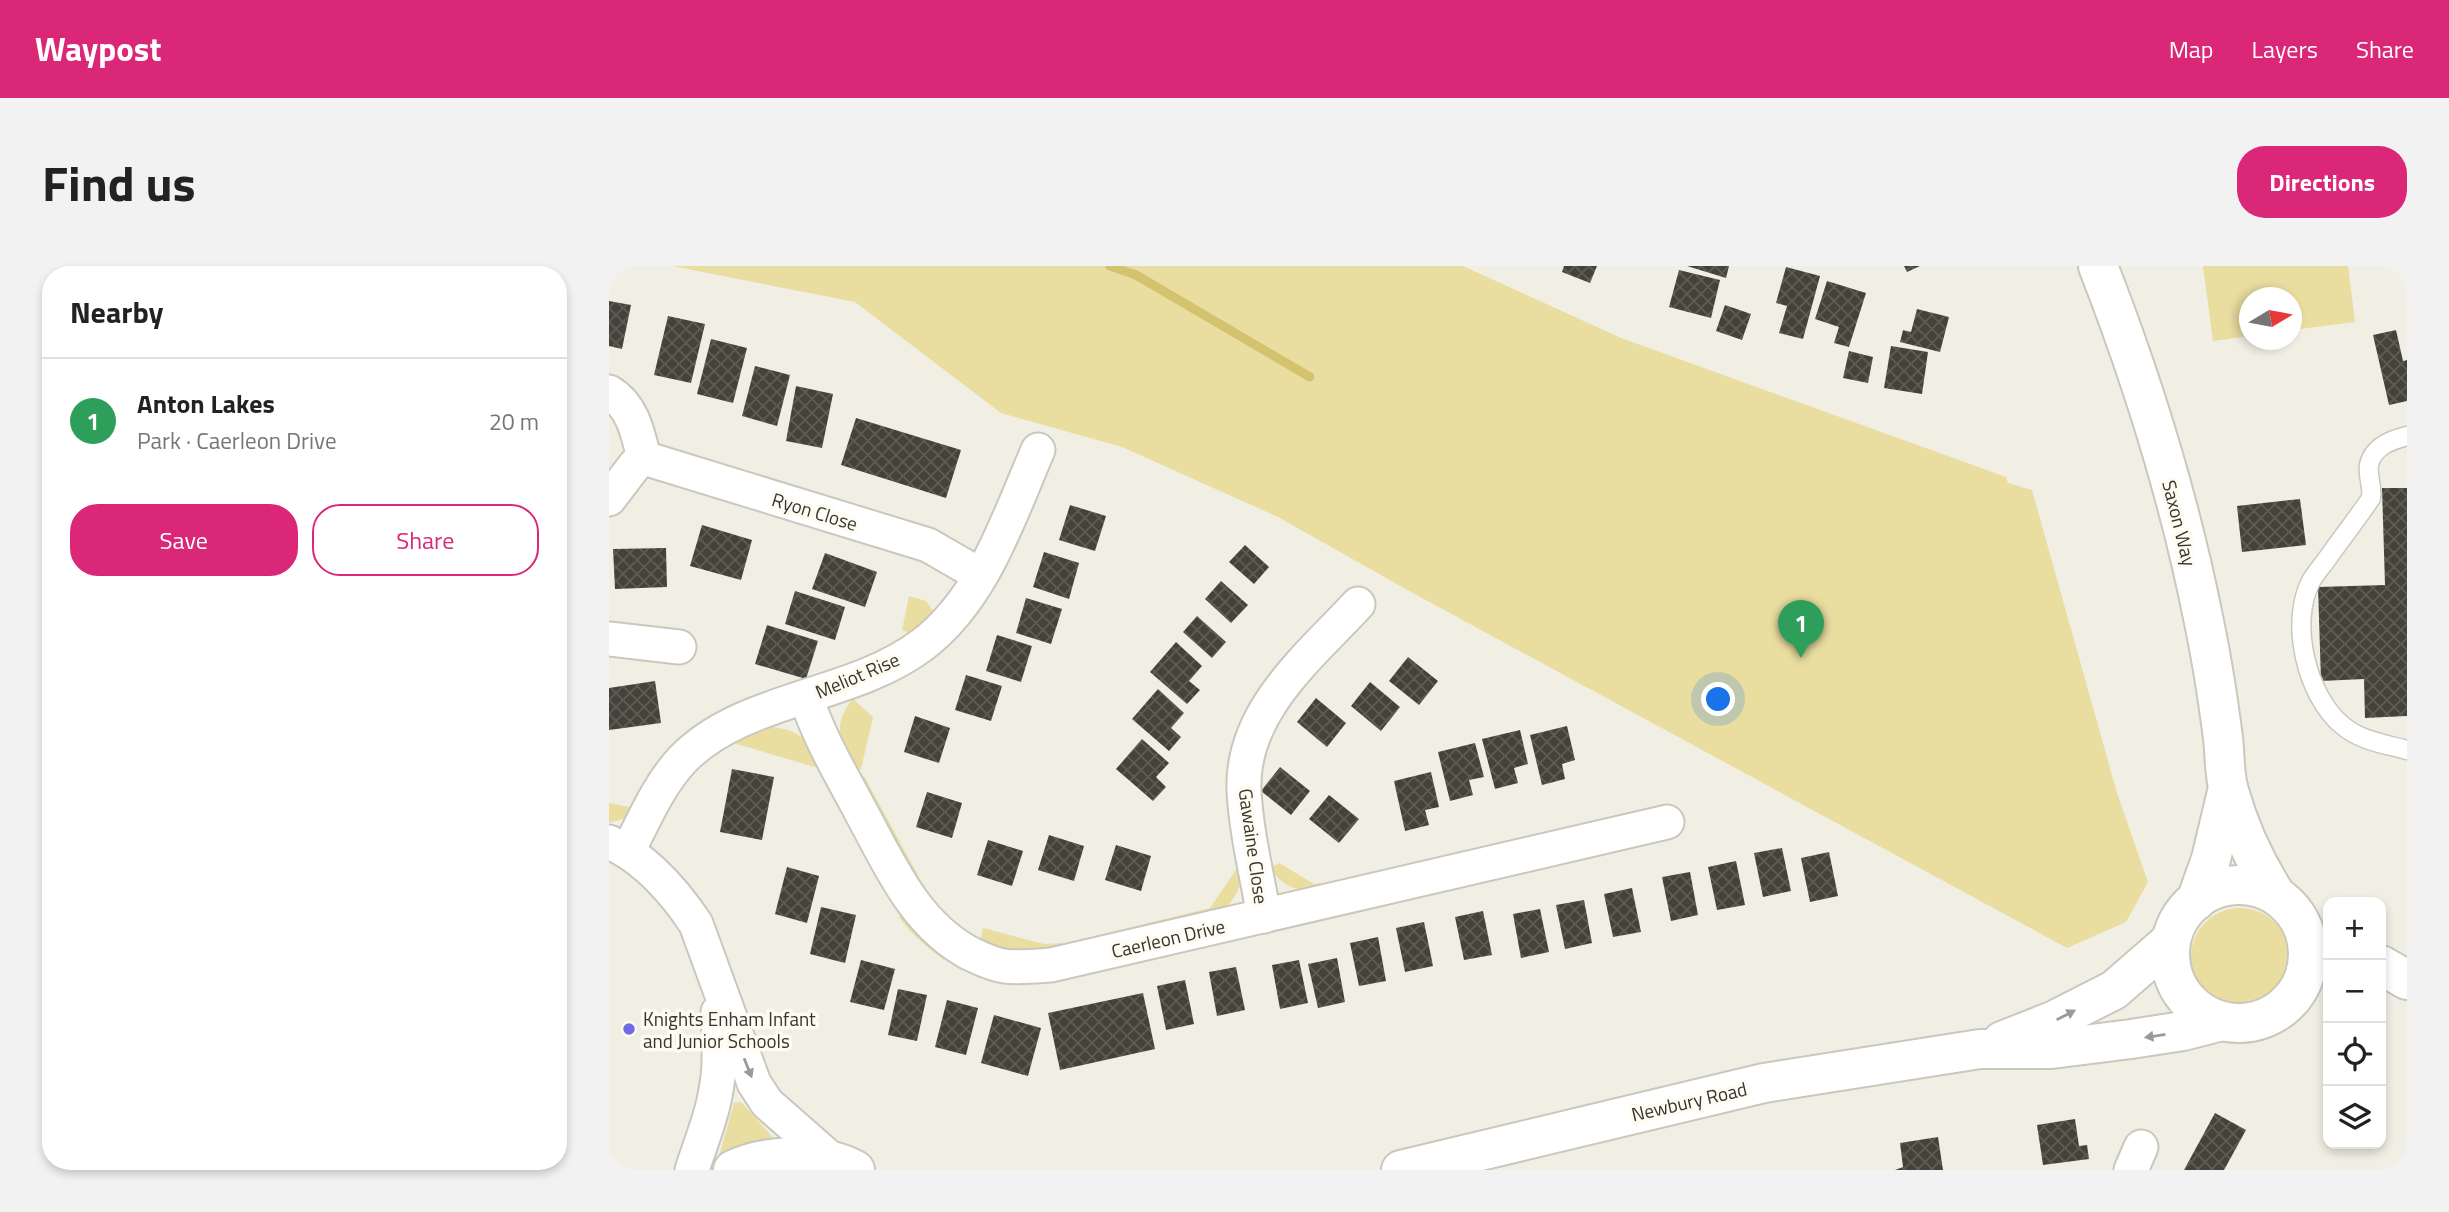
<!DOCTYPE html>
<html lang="en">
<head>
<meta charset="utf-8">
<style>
  :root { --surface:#fff; --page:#f2f2f2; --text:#222; --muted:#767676; --line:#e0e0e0; --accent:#db2777 }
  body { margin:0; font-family:"Titillium Web",sans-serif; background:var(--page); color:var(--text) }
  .controls { position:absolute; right:21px; bottom:21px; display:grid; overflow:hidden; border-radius:14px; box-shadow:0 4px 10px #0003 }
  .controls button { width:63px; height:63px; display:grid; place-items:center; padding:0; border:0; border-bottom:2px solid var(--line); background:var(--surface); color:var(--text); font:35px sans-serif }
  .compass { position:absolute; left:1630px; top:21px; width:63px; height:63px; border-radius:50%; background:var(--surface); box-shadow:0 4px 10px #0003; rotate:80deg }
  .you { position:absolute; left:1110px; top:434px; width:24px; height:24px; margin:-18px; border:5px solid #fff; border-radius:50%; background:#1a73e8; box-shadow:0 0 0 10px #1a73e833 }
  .badge { display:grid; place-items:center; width:46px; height:46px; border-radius:50%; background:var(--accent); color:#fff; font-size:23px; font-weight:700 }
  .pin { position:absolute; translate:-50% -58px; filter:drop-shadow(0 2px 4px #0008) }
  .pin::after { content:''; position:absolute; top:37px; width:24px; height:21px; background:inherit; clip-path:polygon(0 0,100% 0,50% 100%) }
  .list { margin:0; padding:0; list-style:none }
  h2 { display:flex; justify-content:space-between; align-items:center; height:91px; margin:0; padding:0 28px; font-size:30px }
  h2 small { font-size:23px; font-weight:400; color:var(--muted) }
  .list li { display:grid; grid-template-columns:46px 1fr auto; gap:21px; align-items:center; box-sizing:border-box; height:126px; padding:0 28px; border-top:2px solid var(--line) }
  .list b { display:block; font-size:26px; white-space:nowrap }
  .list p { margin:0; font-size:23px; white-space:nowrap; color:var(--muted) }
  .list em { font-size:23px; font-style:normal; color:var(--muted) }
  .actions { display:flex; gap:14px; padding:21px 28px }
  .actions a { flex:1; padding:16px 0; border:2px solid var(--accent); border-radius:28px; text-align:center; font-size:24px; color:var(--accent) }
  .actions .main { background:var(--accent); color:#fff }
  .icon { flex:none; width:38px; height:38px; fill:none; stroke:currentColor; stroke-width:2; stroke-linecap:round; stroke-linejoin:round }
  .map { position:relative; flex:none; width:1798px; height:904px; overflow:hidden; border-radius:28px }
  header { display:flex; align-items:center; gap:42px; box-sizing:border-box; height:98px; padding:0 35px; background:var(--accent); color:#fff }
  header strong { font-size:33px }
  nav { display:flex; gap:38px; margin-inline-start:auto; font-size:24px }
  .intro { display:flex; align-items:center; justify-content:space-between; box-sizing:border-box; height:168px; padding:0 42px }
  h1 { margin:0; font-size:49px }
  .button { padding:18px 32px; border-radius:28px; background:var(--accent); color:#fff; font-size:24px; font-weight:700 }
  main { display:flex; gap:42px; padding:0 42px }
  aside { flex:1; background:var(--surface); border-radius:28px; box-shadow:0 4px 10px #0003 }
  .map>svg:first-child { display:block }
  .green { fill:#e9dda0 }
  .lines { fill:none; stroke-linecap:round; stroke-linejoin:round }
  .stream { stroke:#d3c36f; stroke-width:9 }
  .building { fill:url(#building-cross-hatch) }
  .service-casing { stroke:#cac8bd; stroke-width:21 }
  .minor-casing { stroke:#cac8bd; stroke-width:37 }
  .tertiary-casing { stroke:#cac8bd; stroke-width:42 }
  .primary-casing { stroke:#cac8bd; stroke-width:42 }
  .service { stroke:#fff; stroke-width:18 }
  .minor { stroke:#fff; stroke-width:33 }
  .tertiary { stroke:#fff; stroke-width:38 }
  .primary { stroke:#fff; stroke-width:38 }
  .oneway { fill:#9a9a98 }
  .poi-dot { fill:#706be5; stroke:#fefcf1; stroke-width:2.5 }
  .labels { text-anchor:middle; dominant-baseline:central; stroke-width:7; stroke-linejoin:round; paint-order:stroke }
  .street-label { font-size:19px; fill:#363531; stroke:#fefcf1 }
  .poi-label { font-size:19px; fill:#363531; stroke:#fefcf1; text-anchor:start }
</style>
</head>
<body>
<header>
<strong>Waypost</strong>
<nav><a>Map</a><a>Layers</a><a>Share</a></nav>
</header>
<div class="intro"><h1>Find us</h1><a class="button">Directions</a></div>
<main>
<aside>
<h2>Nearby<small></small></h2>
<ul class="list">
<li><span class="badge" style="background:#2e9e5b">1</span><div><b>Anton Lakes</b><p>Park · Caerleon Drive</p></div><em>20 m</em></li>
</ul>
<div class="actions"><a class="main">Save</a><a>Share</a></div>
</aside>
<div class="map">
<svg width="1798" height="904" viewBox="0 0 1798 904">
  <defs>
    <pattern id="building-cross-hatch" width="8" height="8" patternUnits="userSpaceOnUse" patternTransform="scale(1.75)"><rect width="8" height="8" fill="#44433a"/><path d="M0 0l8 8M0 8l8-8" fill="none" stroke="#5d5c55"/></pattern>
  </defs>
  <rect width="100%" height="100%" fill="#f1efe4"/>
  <g class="green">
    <path d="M 63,0 L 854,0 L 1012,72 L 1397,211 L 1399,217 L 1423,224 L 1508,527 L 1539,616 L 1517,656 L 1458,682 L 802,326 L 669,251 L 513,181 L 392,147 L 246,36 Z"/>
    <path d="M 1594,0 L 1739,0 L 1746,56 L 1683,64 L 1682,32 L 1640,32 L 1640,70 L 1604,75 Z"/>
    <path d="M 300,330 L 317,335 L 325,346 L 303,368 L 293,364 Z"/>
    <path d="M 244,433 L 264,451 L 252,503 L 246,506 C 233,477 221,461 244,433 Z"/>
    <path d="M 163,461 C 196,465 200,477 216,504 L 121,476 L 145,463 Z"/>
    <path d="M 255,510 L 312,615 L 324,634 L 319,638 L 249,514 Z"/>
    <path d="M 0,537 L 29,543 L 17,552 L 0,557 Z"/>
    <path d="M 633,595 C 635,614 629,629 616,643 L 501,674 L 499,667 L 601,642 Z"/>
    <path d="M 670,597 L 705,618 L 712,617 L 714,623 C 689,626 676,623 661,602 Z"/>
    <circle cx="1631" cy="691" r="49"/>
    <path d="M 295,646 L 335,685 L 335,694 C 318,681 303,669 290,651 Z"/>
    <path d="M 374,662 L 435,678 L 452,677 L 455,685 C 427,689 397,687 371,677 Z"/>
    <path d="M 132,836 L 166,874 L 109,894 L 125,837 Z"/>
  </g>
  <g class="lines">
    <path class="stream" d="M 501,0 L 527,9 L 701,111"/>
  </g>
  <g class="building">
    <path d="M 955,0 L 988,0 L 981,17 L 953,6 Z"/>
    <path d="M 1078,0 L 1120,0 L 1117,12 Z"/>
    <path d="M 1295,0 L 1311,0 L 1298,6 Z"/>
    <path d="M 1177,1 L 1211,10 L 1194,73 L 1170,67 L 1178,40 L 1167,37 Z"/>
    <path d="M 1070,4 L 1111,14 L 1102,52 L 1060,41 Z"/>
    <path d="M 1218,15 L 1257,27 L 1240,81 L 1225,77 L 1230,61 L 1206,53 Z"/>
    <path d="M 0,35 L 22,39 L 13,83 L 0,80 Z"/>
    <path d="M 1116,39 L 1142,48 L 1133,74 L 1107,65 Z"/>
    <path d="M 1308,43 L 1340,51 L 1331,86 L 1291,76 L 1294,64 L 1302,66 Z"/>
    <path d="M 59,50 L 96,58 L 82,117 L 45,109 Z"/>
    <path d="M 1787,64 L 1794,95 L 1798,94 L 1798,135 L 1780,139 L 1764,69 Z"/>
    <path d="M 102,73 L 138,82 L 124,137 L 88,128 Z"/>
    <path d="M 1282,80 L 1319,86 L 1313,128 L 1275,122 Z"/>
    <path d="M 1240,85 L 1264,91 L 1259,117 L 1234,112 Z"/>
    <path d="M 146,100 L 181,109 L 168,160 L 133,150 Z"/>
    <path d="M 187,120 L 224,128 L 213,182 L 177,175 Z"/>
    <path d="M 247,152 L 352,184 L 337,232 L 232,199 Z"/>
    <path d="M 1773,222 L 1798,222 L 1798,450 L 1756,452 L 1755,413 L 1712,415 L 1709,321 L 1776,319 Z"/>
    <path d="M 1691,233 L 1697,279 L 1633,286 L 1628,240 Z"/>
    <path d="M 461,239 L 497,250 L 486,285 L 450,274 Z"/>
    <path d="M 93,259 L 143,274 L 132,314 L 81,300 Z"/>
    <path d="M 636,279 L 660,301 L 645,318 L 620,296 Z"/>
    <path d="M 57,282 L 58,321 L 6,323 L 4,283 Z"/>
    <path d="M 435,286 L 470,297 L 460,333 L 424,321 Z"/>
    <path d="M 216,287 L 268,306 L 256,341 L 203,323 Z"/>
    <path d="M 612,315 L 639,339 L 622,357 L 596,333 Z"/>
    <path d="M 186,325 L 236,341 L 226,374 L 176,358 Z"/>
    <path d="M 417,332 L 453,343 L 442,378 L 407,367 Z"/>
    <path d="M 588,350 L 617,376 L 603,392 L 574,366 Z"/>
    <path d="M 158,359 L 209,375 L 197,413 L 146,398 Z"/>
    <path d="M 388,369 L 423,380 L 412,416 L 377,405 Z"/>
    <path d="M 567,376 L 593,400 L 580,415 L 591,424 L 578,438 L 541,406 Z"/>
    <path d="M 799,391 L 829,415 L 810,439 L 780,415 Z"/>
    <path d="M 357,409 L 393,420 L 382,455 L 346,444 Z"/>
    <path d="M 46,415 L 52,457 L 0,464 L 0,422 Z"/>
    <path d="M 761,416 L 791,441 L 772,465 L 742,440 Z"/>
    <path d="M 549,423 L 575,447 L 562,462 L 572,471 L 560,485 L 523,453 Z"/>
    <path d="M 707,432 L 737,457 L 718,481 L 688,456 Z"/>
    <path d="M 306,450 L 341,462 L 330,497 L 295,486 Z"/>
    <path d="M 958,460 L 966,494 L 953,498 L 956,513 L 933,519 L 921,469 Z"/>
    <path d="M 911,464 L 919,498 L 905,502 L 909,517 L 886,523 L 873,473 Z"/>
    <path d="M 533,473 L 560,497 L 547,511 L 557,521 L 544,535 L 507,503 Z"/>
    <path d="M 866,477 L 875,511 L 860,514 L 864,529 L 841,535 L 829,486 Z"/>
    <path d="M 671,501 L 701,525 L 682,549 L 652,525 Z"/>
    <path d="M 123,503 L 165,511 L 153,574 L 111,566 Z"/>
    <path d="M 822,506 L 830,541 L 816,544 L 820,559 L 796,565 L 785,515 Z"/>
    <path d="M 318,526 L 353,537 L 343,572 L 307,561 Z"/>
    <path d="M 720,529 L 750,553 L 730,577 L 700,553 Z"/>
    <path d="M 440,569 L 475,580 L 465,615 L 429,604 Z"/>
    <path d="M 379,574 L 414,585 L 403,620 L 368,609 Z"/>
    <path d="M 507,579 L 542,590 L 532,625 L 496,614 Z"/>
    <path d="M 1173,582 L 1182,625 L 1154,631 L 1145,587 Z"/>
    <path d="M 1220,586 L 1229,630 L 1201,636 L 1192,592 Z"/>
    <path d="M 1127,595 L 1136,639 L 1108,644 L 1099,601 Z"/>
    <path d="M 178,601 L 210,610 L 198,657 L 166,648 Z"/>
    <path d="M 1081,606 L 1089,649 L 1062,655 L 1053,611 Z"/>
    <path d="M 1023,622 L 1032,666 L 1004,671 L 995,628 Z"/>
    <path d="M 975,634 L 983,677 L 956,683 L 947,639 Z"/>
    <path d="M 212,641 L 247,649 L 236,697 L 201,688 Z"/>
    <path d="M 931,643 L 940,686 L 912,692 L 904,648 Z"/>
    <path d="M 874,645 L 883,689 L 855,694 L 846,651 Z"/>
    <path d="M 815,656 L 824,700 L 796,706 L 787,662 Z"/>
    <path d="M 769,671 L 777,715 L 750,720 L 741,677 Z"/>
    <path d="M 728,692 L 736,736 L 709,742 L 699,698 Z"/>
    <path d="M 252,694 L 286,703 L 275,744 L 241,736 Z"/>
    <path d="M 690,694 L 699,737 L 671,743 L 663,699 Z"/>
    <path d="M 627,701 L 636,744 L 608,750 L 600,706 Z"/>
    <path d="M 576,714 L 585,758 L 557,764 L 548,720 Z"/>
    <path d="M 289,723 L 318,729 L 308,775 L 279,769 Z"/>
    <path d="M 534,727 L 546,783 L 451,804 L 439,747 Z"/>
    <path d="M 338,734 L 369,742 L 357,789 L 326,781 Z"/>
    <path d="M 385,749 L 432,762 L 419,810 L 372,797 Z"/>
    <path d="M 1606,847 L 1637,864 L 1615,904 L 1575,904 Z"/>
    <path d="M 1466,853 L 1470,880 L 1478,879 L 1480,893 L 1434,899 L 1428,859 Z"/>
    <path d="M 1329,871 L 1334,904 L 1286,904 L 1294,901 L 1291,877 Z"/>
  </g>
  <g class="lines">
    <defs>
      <path id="service" d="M 1798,170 C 1783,174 1764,180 1760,199 C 1758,210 1764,220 1762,232 C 1748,253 1732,273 1718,293 C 1713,300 1706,308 1702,315 C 1680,357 1698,430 1733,459 C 1751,475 1776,478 1798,484"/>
      <g id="minor">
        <path d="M 0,126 C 24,140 29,168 35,192 L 26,199 L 0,233"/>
        <path d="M 35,192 L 319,279 L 371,309"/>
        <path d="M 0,373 L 70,381"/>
        <path d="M 197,431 C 210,472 232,508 252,546 C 281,599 305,657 360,687 C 371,692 382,698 395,700 C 410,702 427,700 442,699 L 1058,556"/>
        <path d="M 0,576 C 36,592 65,625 87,658 L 145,817 L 158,837 L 224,895"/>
        <path d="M 19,585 C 35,554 50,518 74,493 C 134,431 243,432 313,379 C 374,333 400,251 429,184"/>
        <path d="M 655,650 C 648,609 637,566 635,524 C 632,445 701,390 749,338"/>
        <path d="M 83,904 C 92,876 104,848 108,818 C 112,795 110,770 109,746"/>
        <path d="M 1522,904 L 1532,881"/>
      </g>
      <g id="tertiary">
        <path d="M 1489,0 C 1534,115 1571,235 1595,356 C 1603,394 1609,433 1614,472 C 1616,489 1615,508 1620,525 C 1630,561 1645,594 1665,626"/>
        <path d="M 1587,635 L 1602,593 L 1619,522"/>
      </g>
      <g id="primary">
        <circle cx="1630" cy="688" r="69"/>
        <path d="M 1772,699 L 1798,714"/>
        <path d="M 1393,775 L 1446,754 L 1505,724 L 1559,677"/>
        <path d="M 124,904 C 155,888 215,886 246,904"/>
        <path d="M 792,904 L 1155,817 L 1371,783 L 1443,783 L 1522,773 L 1574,765 L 1613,755"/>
      </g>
    </defs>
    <use href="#service" class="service-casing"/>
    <use href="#minor" class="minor-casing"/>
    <use href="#tertiary" class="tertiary-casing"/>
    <use href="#primary" class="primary-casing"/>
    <use href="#service" class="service"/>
    <use href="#minor" class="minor"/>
    <use href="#tertiary" class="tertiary"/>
    <use href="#primary" class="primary"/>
  </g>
  <defs><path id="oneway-solid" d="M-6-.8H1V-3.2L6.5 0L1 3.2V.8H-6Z" transform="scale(1.75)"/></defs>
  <g class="oneway">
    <use href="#oneway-solid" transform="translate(1457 749) rotate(-27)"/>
    <use href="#oneway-solid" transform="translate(1546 770) rotate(171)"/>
    <use href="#oneway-solid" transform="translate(139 802) rotate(68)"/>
  </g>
  <circle class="poi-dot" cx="20" cy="763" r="7"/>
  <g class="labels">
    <g class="street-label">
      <text transform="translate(206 245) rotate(17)">Ryon Close</text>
      <text transform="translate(1571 257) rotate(76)">Saxon Way</text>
      <text transform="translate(248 409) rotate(-23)">Meliot Rise</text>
      <text transform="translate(645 580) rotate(82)">Gawaine Close</text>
      <text transform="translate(559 672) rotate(-13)">Caerleon Drive</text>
      <text transform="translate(1080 835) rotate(-13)">Newbury Road</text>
    </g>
    <g class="poi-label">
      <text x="34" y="752">Knights Enham Infant<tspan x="34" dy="22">and Junior Schools</tspan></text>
    </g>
  </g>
</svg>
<div class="controls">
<button>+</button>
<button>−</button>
<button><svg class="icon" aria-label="locate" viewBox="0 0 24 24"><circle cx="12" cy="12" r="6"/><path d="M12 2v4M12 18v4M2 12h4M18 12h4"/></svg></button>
<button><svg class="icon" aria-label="layers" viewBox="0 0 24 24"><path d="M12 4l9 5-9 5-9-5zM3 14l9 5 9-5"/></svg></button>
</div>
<svg class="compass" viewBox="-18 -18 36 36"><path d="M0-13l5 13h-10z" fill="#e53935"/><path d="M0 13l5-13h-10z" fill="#767676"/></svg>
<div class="you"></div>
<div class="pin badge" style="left:1192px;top:392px;background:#2e9e5b">1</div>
</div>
</main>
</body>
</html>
